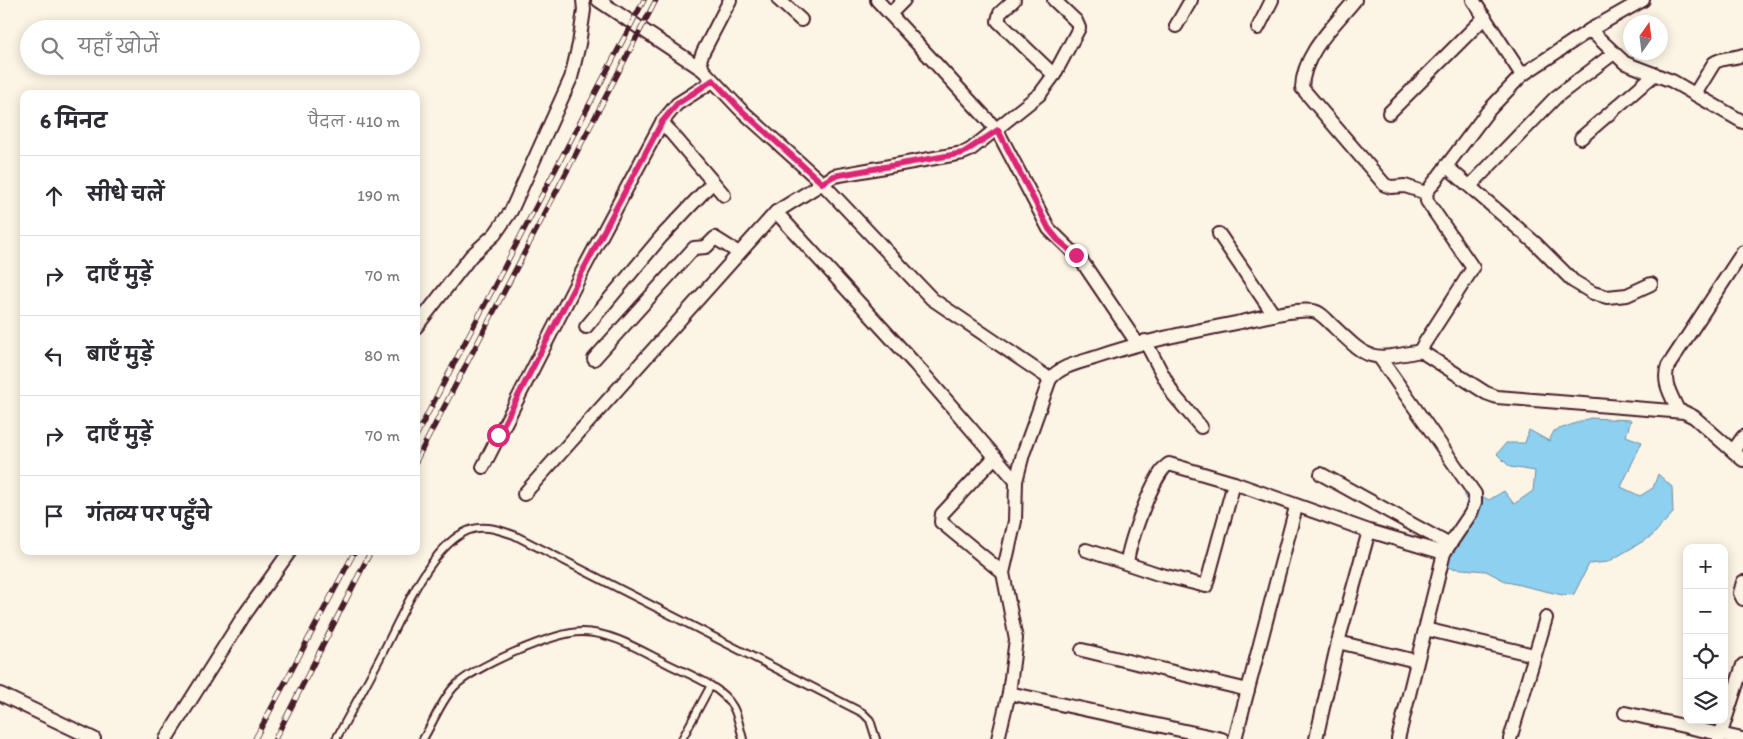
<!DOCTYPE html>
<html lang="hi">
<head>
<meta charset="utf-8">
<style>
  :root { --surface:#fff; --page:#f7f7f7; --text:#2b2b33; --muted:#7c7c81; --line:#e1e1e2 }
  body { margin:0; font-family:Itim,"Playpen Sans Deva",sans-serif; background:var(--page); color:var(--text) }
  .controls { position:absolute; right:15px; bottom:15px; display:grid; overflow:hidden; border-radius:10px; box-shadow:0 2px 12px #0003 }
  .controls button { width:45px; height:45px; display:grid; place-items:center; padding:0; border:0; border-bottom:1px solid var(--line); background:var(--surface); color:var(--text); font:25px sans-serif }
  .compass { position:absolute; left:1623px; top:15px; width:45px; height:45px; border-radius:50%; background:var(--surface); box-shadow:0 2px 12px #0003; rotate:14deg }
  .stop { position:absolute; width:15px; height:15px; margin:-11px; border:4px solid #db2777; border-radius:50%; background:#fff }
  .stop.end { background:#db2777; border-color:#fff; box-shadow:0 1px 5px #0008 }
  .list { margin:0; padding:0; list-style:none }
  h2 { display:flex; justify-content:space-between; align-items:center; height:65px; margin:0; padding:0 20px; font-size:21px }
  h2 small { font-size:16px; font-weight:400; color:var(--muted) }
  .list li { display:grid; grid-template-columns:32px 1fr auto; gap:15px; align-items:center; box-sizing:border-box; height:80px; padding:0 20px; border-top:1px solid var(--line) }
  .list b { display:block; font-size:19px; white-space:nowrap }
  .list em { font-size:16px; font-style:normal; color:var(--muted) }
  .icon { flex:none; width:28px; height:28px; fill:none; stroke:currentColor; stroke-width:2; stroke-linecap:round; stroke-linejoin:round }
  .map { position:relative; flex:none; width:1743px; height:739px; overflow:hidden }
  .search { position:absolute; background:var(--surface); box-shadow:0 2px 12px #0003; left:20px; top:20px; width:400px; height:55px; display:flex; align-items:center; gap:12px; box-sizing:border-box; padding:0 18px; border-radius:28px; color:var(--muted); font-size:19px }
  .panel { position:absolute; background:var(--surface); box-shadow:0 2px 12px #0003; left:20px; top:90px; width:400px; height:465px; border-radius:10px }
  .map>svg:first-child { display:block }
  .water { fill:#8dd0ef; stroke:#7289a1 }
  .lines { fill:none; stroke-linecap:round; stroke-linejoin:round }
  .service-casing { stroke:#4a1f2b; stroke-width:10 }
  .minor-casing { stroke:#4a1f2b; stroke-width:16 }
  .service { stroke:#fcf5e5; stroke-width:6 }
  .minor { stroke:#fcf5e5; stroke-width:12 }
  .rail-casing { stroke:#4a1f2b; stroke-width:5.5 }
  .rail { stroke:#fcf5e5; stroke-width:4; stroke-dasharray:11; stroke-linecap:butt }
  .route { stroke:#db2777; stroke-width:6 }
</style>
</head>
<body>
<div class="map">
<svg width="1743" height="739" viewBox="0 0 1743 739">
  <rect width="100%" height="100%" fill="#fcf5e5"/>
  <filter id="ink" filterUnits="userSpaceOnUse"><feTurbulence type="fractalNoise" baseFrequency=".02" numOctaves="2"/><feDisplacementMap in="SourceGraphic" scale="10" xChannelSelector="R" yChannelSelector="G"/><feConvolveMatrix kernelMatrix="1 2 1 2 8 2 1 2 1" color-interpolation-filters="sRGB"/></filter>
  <g filter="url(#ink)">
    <path class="water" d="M 1590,418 L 1631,420 L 1626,436 L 1642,442 L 1621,487 L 1640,496 L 1653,488 L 1658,474 L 1672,487 L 1673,513 L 1652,536 L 1608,562 L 1589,564 L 1574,594 L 1562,595 L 1507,582 L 1486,571 L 1450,568 L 1439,561 L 1468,506 L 1462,485 L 1489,500 L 1504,491 L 1514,504 L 1533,491 L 1535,471 L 1510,467 L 1497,454 L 1506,443 L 1525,443 L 1529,430 L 1549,441 L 1554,431 Z"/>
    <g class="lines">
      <defs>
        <g id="service">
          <path d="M 336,739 C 352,710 368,681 383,652 C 401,617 428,552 463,533 C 480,523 497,529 514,535 L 863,713 L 870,720 L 876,739"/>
          <path d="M 423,739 C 433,723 441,701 454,687 C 473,667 554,632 582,632 C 613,632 643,652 670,665 C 690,675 721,686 733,707 C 738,716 740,728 743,739"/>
          <path d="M 682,739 L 710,687"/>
        </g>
        <g id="minor">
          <path d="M 598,0 L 703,70"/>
          <path d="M 730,0 L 703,52 L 700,60 L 703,70 L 740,109 L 822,183 L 932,299 L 1050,379"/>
          <path d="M 779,0 L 801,20"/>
          <path d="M 877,0 L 997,130 L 1049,229 L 1081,260 L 1137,343"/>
          <path d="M 1014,0 L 1000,13 L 998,21 L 1054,75"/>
          <path d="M 1355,0 C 1334,26 1303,53 1302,88 L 1385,185 L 1391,187 L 1405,186 L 1426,193"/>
          <path d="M 1473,0 L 1522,75 L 1488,111 L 1426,193 L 1427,201 L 1473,268 L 1422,347 L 1422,352 L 1486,393 L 1497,397 L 1684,412 L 1694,417 L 1743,460"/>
          <path d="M 890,14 L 904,0"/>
          <path d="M 1176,26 L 1191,0"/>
          <path d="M 1258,28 L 1272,0"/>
          <path d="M 1590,30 L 1625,63 L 1672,81 L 1743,122"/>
          <path d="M 1522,75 L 1590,30 L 1643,0"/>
          <path d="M 1695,94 L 1714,63 C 1722,57 1733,59 1743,55"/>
          <path d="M 1389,113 L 1485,17"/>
          <path d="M 662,122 L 724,195"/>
          <path d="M 1581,138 L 1655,74"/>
          <path d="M 1446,166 L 1535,243 L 1573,281 L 1593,293 L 1607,297 L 1627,295 L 1651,284"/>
          <path d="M 1470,186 L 1556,97 L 1614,53"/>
          <path d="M 776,212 L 834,176 L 963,153 L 970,150 L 1040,94 L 1054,75 L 1079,28 L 1076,21 L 1054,0"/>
          <path d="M 1219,234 L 1274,315"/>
          <path d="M 416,327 L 471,256 L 495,234 L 511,211 L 571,78 L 579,44 L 584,10 L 583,0"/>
          <path d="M 586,327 L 661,237 L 713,182"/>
          <path d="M 1145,341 L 1173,394 L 1201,427"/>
          <path d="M 1380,358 L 1475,494 L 1475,502 L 1471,513 L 1444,553 L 1398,739"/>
          <path d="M 594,359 L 694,248 L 706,247 L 715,238 L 739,253"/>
          <path d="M 1678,410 C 1671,395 1662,382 1668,366 L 1743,252"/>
          <path d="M 1733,451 L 1743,437"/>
          <path d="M 994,458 L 942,514 L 941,522 L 1003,573"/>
          <path d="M 483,467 L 581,274 L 662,122 L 677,104 L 713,81"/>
          <path d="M 1321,474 L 1448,544"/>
          <path d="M 1016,481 L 1023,454 L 1050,379 C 1061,366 1078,363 1094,358 C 1143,341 1190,332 1241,322 C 1259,318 1296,308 1313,311 C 1320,312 1326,319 1331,324 C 1370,361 1368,361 1421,351"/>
          <path d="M 524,494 L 776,212 L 915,364 L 1016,481 L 1015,521 L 1003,573 L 1016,639 L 1009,693 L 998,739"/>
          <path d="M 1086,550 L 1158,574 L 1206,586 L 1234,483"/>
          <path d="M 1127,563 C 1129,544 1153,473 1169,464 L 1234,483 L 1369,531 L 1444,553"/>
          <path d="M 1743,582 L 1740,593 L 1743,599"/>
          <path d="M 1425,629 L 1534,655"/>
          <path d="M 1338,642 L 1416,661"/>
          <path d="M 1082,650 L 1248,690"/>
          <path d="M 1009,693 L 1222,739"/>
          <path d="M 0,694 L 94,739"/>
          <path d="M 1625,713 L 1742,739"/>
          <path d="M 166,739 L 243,617 L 290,551"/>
          <path d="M 1235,739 L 1296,507"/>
          <path d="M 1316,739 L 1338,642 L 1369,531"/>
          <path d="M 1510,739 L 1546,618"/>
          <path d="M 1719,739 L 1743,665"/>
        </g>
      </defs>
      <use href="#service" class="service-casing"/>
      <use href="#minor" class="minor-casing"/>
      <use href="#service" class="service"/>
      <use href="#minor" class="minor"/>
      <defs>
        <g id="rail">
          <path d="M 416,436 L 644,0"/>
          <path d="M 416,461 L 656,0"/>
          <path d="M 255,739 L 355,551"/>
          <path d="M 275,739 L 371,551"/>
        </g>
      </defs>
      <use href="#rail" class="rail-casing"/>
      <use href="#rail" class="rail"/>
    </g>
  </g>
  <g class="lines" filter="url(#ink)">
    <path class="route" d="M 498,435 L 581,274 L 662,122 L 677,104 L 713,80 L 740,109 L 822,183 L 834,176 L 963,153 L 998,130 L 1049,229 L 1058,240 L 1076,255"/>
  </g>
</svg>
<div class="controls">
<button>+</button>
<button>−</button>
<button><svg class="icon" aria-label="locate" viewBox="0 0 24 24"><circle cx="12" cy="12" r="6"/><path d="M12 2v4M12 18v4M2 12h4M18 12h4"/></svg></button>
<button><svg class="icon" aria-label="layers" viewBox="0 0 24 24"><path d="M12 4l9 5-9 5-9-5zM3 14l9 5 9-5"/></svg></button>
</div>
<svg class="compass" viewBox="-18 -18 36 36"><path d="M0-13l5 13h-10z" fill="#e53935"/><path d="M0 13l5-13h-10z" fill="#7c7c81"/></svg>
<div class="stop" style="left:498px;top:435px"></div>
<div class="stop end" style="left:1076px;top:255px"></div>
<div class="search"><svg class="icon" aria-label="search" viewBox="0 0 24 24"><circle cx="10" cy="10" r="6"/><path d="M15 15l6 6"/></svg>यहाँ खोजें</div>
<section class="panel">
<h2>6 मिनट<small>पैदल · 410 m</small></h2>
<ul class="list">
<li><svg class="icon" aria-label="ahead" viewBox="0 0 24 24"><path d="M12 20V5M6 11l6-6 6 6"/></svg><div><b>सीधे चलें</b></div><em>190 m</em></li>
<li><svg class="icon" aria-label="right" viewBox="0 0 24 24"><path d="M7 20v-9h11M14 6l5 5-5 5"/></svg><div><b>दाएँ मुड़ें</b></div><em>70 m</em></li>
<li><svg class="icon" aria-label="left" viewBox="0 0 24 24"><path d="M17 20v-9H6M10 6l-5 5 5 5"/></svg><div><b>बाएँ मुड़ें</b></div><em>80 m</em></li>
<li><svg class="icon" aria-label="right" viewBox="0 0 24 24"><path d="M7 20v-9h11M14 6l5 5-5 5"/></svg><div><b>दाएँ मुड़ें</b></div><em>70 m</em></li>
<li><svg class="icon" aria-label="arrive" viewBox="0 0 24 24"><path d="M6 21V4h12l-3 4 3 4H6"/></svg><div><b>गंतव्य पर पहुँचे</b></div></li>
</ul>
</section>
</div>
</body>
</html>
